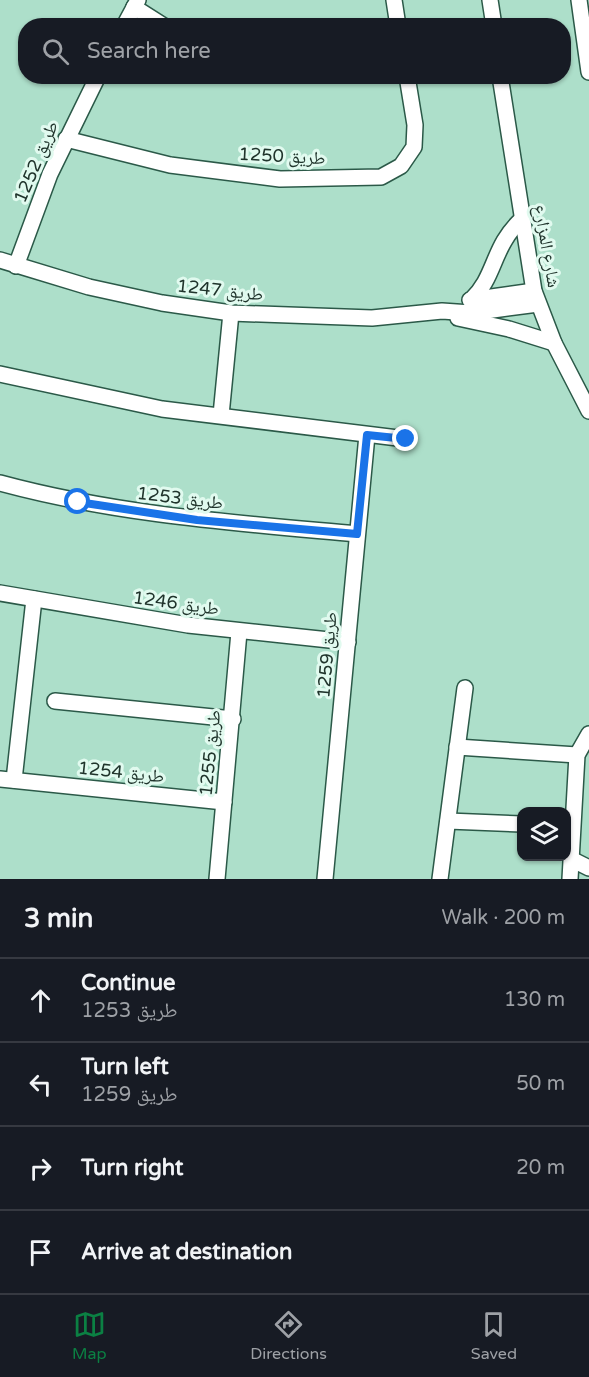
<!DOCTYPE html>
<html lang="en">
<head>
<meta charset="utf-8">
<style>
  :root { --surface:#171b24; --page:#20242c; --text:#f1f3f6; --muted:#9ea1a6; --line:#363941; --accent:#0b8043 }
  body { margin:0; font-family:"Varela Round","Noto Naskh Arabic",sans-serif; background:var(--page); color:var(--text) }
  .controls { position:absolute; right:18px; bottom:18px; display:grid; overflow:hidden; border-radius:12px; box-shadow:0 2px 4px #0004 }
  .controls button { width:54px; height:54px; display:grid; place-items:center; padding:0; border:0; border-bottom:2px solid var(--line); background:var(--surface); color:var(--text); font:30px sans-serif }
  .stop { position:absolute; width:18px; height:18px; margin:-14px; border:4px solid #1a73e8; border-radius:50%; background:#fff }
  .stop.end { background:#1a73e8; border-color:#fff; box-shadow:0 2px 6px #0008 }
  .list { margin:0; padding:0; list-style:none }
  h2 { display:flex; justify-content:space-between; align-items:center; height:78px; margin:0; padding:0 24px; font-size:26px }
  h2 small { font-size:20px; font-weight:400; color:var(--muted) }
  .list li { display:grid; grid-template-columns:39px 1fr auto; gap:18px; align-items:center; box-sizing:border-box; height:84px; padding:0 24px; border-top:2px solid var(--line) }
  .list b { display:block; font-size:22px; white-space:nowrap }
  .list p { margin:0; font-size:20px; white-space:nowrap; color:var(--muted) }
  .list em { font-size:20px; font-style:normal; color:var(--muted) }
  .icon { flex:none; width:33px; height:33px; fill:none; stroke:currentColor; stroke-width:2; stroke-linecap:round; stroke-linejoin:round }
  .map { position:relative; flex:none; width:589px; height:879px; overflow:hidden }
  .search { position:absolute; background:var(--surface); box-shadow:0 2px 4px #0004; left:18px; right:18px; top:18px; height:66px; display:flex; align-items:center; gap:15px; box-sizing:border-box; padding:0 21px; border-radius:24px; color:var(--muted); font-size:22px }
  .sheet { height:414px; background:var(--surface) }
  nav { display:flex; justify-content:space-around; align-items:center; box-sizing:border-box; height:84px; border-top:2px solid var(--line); background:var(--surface); font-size:16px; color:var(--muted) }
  nav a { display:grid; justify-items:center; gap:3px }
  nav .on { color:var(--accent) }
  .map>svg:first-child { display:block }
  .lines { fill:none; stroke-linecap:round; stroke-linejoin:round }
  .minor-casing { stroke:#2b5948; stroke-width:18 }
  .minor { stroke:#fff; stroke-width:15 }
  .route { stroke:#1a73e8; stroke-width:8 }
  .labels { text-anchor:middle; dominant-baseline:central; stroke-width:6; stroke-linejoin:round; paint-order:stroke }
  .street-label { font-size:18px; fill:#20342c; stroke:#e1faef }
</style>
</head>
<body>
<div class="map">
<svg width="589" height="879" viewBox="0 0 589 879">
  <rect width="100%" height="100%" fill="#addfca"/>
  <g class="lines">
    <defs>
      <g id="minor">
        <path d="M 394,0 L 398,26"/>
        <path d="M 490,0 L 494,26"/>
        <path d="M 579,0 L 589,72"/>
        <path d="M 134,7 L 164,26"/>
        <path d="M 124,26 L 138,0"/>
        <path d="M 500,76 L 534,291 L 554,343 L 589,411"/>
        <path d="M 66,139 L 170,165 L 280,179 L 381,177 L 401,166 L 414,147 L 415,125 L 407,76"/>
        <path d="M 0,260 L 89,287 L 162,303 L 231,313 L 372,318 L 442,311 L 471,313 L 538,304"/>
        <path d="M 16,266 L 50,174 L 98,76"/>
        <path d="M 470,300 L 534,291"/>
        <path d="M 471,300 C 496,277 492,246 522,219"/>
        <path d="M 458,318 L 509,329 L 554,343"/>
        <path d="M 0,374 L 162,409 L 406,439"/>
        <path d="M 221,415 L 231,313"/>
        <path d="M 0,483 C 118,515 237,523 357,534"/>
        <path d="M 0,593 L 188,625 L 348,642"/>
        <path d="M 55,701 L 233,719"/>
        <path d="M 457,747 L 577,755"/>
        <path d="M 0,779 L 224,802"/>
        <path d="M 14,780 L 34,599"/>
        <path d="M 448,821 L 522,824"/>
        <path d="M 571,859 L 589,868"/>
        <path d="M 217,879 L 239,632"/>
        <path d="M 325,879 L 367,435"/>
        <path d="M 440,879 L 465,688"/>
        <path d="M 570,879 L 577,755 L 589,734"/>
      </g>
    </defs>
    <use href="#minor" class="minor-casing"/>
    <use href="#minor" class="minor"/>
  </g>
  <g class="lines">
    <path class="route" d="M 78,502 L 197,520 L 357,534 L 367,435 L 406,439"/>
  </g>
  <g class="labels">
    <g class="street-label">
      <text transform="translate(282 156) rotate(3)">طريق 1250</text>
      <text transform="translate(36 162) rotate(-67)">طريق 1252</text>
      <text transform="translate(547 246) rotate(80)">شارع المزارع</text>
      <text transform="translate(220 290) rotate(6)">طريق 1247</text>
      <text transform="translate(180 498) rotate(7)">طريق 1253</text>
      <text transform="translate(176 603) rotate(8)">طريق 1246</text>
      <text transform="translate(327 655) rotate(-85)">طريق 1259</text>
      <text transform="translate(210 753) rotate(-84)">طريق 1255</text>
      <text transform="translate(121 772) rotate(6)">طريق 1254</text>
    </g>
  </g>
</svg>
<div class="controls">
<button><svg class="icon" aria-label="layers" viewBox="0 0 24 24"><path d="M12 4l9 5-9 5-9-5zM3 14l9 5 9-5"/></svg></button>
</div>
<div class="stop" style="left:78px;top:502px"></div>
<div class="stop end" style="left:406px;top:439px"></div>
<div class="search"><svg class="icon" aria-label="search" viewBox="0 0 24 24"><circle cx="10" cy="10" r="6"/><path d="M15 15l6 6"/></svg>Search here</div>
</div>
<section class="sheet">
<h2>3 min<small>Walk · 200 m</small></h2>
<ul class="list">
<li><svg class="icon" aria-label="ahead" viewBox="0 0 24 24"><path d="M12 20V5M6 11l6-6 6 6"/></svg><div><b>Continue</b><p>طريق 1253</p></div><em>130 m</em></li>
<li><svg class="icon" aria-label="left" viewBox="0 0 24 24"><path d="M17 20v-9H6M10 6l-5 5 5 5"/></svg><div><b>Turn left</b><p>طريق 1259</p></div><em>50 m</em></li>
<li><svg class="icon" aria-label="right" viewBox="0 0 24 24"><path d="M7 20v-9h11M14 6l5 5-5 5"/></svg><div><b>Turn right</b></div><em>20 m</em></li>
<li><svg class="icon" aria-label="arrive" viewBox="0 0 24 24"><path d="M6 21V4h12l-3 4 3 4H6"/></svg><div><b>Arrive at destination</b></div></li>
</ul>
</section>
<nav>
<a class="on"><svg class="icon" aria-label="map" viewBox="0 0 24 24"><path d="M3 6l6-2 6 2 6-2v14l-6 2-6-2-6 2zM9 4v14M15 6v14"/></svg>Map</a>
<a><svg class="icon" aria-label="directions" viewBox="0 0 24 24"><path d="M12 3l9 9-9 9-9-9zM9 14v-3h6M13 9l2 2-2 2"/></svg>Directions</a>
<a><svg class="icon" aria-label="saved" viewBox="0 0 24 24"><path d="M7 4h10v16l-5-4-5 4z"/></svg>Saved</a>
</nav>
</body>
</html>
